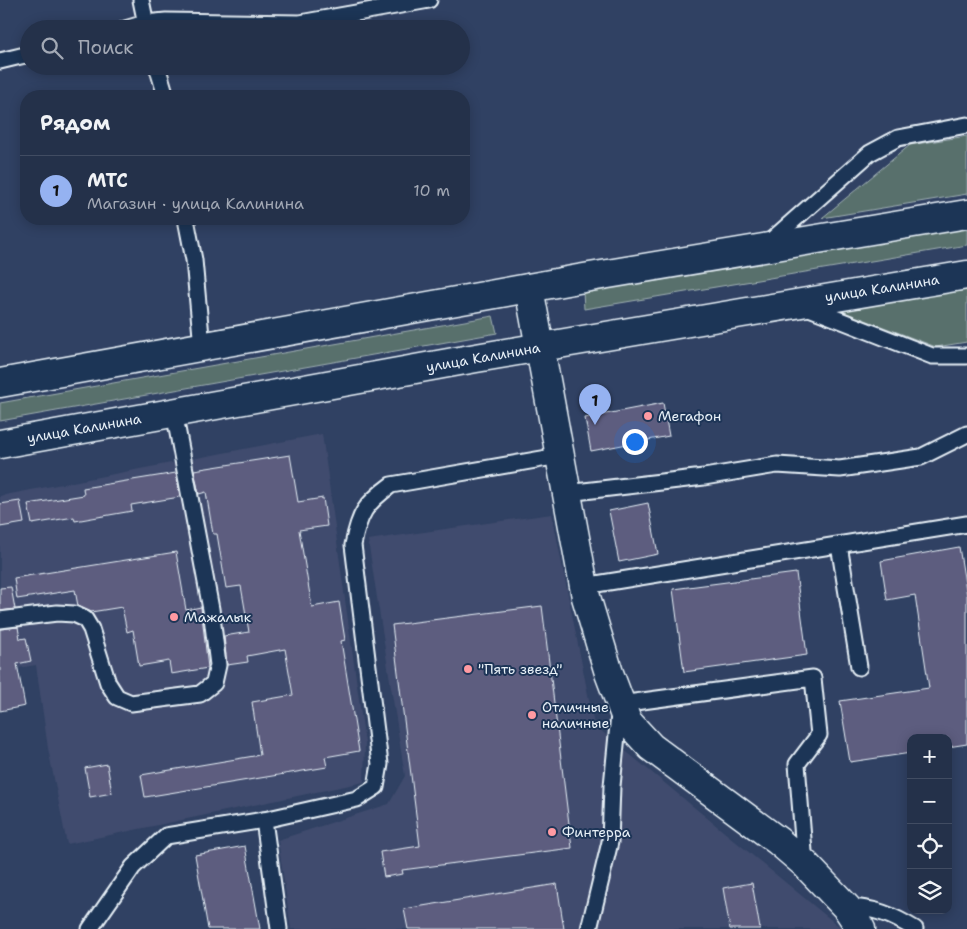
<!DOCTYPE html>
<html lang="ru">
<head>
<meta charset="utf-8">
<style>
  :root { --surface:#24314a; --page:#303d54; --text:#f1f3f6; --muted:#a3a9b5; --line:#414c62; --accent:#95b2f1 }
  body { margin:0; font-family:"Shantell Sans",sans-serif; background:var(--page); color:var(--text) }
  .controls { position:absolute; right:15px; bottom:15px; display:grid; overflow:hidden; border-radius:10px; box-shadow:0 2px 12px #0003 }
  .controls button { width:45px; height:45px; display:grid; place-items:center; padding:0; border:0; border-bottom:1px solid var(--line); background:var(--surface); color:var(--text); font:25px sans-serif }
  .you { position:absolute; left:634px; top:441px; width:18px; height:18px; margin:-12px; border:4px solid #fff; border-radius:50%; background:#1a73e8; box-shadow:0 0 0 8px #1a73e833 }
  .badge { display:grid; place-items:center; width:32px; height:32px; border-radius:50%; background:var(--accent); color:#111; font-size:16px; font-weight:700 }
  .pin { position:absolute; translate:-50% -41px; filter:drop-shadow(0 1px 2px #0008) }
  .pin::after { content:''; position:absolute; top:26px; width:18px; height:15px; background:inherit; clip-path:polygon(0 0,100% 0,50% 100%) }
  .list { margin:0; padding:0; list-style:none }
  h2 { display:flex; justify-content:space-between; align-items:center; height:65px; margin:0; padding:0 20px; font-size:21px }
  h2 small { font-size:16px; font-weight:400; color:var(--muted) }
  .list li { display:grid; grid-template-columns:32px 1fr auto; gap:15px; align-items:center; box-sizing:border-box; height:70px; padding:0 20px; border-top:1px solid var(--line) }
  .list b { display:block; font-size:19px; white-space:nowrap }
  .list p { margin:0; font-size:16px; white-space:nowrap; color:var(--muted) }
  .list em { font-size:16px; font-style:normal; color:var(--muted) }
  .icon { flex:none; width:28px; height:28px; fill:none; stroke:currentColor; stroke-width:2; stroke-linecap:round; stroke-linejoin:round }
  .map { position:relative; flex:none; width:967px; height:929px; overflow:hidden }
  .search { position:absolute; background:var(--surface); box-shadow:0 2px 12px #0003; left:20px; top:20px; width:450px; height:55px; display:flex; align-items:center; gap:12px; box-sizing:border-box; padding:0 18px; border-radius:28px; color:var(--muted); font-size:19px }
  .panel { position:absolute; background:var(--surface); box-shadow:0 2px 12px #0003; left:20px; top:90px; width:450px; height:135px; border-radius:20px }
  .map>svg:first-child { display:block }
  .built { fill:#414c6e }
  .green { fill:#58706c; stroke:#a0b0b2 }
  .building { fill:#5d5d7f; stroke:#e8f1f8 }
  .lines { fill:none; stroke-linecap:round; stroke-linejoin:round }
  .lane-casing { stroke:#e8f1f8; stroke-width:19 }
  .street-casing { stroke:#e8f1f8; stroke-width:31 }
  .secondary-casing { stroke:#e8f1f8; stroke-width:31 }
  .lane { stroke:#1d3557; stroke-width:15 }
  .street { stroke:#1d3557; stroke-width:28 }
  .secondary { stroke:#1d3557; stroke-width:28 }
  .poi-dot { fill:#ff9aa2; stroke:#1d3557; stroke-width:2 }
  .labels { text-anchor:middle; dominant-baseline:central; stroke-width:4; stroke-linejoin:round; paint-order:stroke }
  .street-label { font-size:14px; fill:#e8f1f8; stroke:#1d3557 }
  .poi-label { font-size:14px; fill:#e8f1f8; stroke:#1d3557; text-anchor:start }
</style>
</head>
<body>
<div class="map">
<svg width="967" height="929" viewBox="0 0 967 929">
  <rect width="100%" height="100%" fill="#304163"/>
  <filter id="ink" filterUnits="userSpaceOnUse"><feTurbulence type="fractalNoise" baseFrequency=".02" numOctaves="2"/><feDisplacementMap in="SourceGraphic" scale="10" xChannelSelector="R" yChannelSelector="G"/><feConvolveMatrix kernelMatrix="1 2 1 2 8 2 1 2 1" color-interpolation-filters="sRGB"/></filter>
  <g filter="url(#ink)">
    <g class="built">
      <path d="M 322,434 L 365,743 L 364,782 L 67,844 L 48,748 L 36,665 L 0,671 L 0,496 Z"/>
      <path d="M 552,514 L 594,725 L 842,929 L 291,929 L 278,840 L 389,804 L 405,776 L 368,540 Z"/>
    </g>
    <g class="green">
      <path d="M 967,136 L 967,194 L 822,218 L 910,145 Z"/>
      <path d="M 967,228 L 967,245 L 584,309 L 583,291 Z"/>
      <path d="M 967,284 L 967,342 L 936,347 L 834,308 Z"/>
      <path d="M 493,316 L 497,333 L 0,421 L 0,403 Z"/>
    </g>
    <g class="building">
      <path d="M 663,403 L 669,436 L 591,451 L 585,418 Z"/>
      <path d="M 290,455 L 298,502 L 323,498 L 327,526 L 299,530 L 312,607 L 339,602 L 345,640 L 341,641 L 359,751 L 325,757 L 327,767 L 145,797 L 141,775 L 260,755 L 252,702 L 293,695 L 285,649 L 247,656 L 248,662 L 227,665 L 224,636 L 249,632 L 241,586 L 226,588 L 217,534 L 213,534 L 206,492 L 199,494 L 194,470 Z"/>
      <path d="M 176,473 L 180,497 L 131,505 L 132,511 L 75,521 L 74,517 L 32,524 L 28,504 L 84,495 L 83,488 Z"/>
      <path d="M 20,501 L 24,523 L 0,527 L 0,504 Z"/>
      <path d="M 648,503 L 658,554 L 619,562 L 609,511 Z"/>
      <path d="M 959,547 L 967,596 L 967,744 L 948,747 L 948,738 L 911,738 L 911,753 L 850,762 L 840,701 L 929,688 L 915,595 L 887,600 L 881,561 Z"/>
      <path d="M 176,552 L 186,610 L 201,607 L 208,668 L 171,674 L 169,661 L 139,666 L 133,630 L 127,632 L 122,607 L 91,612 L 78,606 L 75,590 L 17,599 L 14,578 Z"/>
      <path d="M 796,573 L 807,655 L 684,672 L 673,589 Z"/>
      <path d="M 11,587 L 15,609 L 0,611 L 0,588 Z"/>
      <path d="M 542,606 L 572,848 L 402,870 L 403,874 L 384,877 L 380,852 L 420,846 L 392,625 Z"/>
      <path d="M 18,627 L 20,639 L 26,638 L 31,661 L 17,664 L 25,706 L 0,711 L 0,629 Z"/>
      <path d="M 107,764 L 112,793 L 90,797 L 85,768 Z"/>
      <path d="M 245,846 L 260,929 L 208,929 L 195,855 Z"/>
      <path d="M 752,883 L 760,929 L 730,929 L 723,888 Z"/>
      <path d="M 557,884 L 564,929 L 408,929 L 404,909 Z"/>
    </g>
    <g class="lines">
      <defs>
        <g id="lane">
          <path d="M 141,0 L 147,29"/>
          <path d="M 125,29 L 145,23 L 166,21 L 300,23 L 429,0"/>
          <path d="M 0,61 L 29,54"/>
          <path d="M 157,66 L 166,96"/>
          <path d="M 186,219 L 194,260 L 202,347"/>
          <path d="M 768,243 L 870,153 L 898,138 L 967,125"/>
          <path d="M 804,306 L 932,356 L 967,356"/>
          <path d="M 567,493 L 704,477 L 777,465 L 840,469 L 921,457 L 967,434"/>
          <path d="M 839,545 L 859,667"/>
          <path d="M 584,586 L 967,524"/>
          <path d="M 0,620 L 57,613 L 74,614 L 85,619 L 91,629 L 108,683 L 117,697 L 131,703 L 200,694 L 214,683 L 218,665 L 211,609 L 174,412"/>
          <path d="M 847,908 C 872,906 894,916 915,929"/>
          <path d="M 90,929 L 133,867 L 166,836 L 264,820"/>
          <path d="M 279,929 L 264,820 L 357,799 L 376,787 L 380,764 L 353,545 C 359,514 365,504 391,485 L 559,456"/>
          <path d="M 589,929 L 610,842 L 612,786 L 620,704 L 813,678 L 819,735 L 797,764 L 805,864"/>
        </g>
        <path id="street" d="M 529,288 L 586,597 L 609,673 L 627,721 L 651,747 L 778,841 L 805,864 L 847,908 L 861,929"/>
        <g id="secondary">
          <path d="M 0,383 L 578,279 L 967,214"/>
          <path d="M 0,444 L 476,358 L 967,275"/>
        </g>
      </defs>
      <use href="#lane" class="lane-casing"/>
      <use href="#street" class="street-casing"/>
      <use href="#secondary" class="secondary-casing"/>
      <use href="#lane" class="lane"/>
      <use href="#street" class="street"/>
      <use href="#secondary" class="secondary"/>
    </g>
  </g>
  <g class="poi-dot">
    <circle cx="648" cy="416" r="5"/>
    <circle cx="174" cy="617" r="5"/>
    <circle cx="468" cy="669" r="5"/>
    <circle cx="532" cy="715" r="5"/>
    <circle cx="552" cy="832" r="5"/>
  </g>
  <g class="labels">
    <g class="street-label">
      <text transform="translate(882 288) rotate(-9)">улица Калинина</text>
      <text transform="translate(483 357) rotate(-10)">улица Калинина</text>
      <text transform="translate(84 428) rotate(-10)">улица Калинина</text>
    </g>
    <g class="poi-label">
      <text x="658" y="416">Мегафон</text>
      <text x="184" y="617">Мажалык</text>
      <text x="478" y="669">"Пять звезд"</text>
      <text x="542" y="707">Отличные<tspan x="542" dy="16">наличные</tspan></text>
      <text x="562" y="832">Финтерра</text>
    </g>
  </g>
</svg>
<div class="controls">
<button>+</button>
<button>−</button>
<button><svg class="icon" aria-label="locate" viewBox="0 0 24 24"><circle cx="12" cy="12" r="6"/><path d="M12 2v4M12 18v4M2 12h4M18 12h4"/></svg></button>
<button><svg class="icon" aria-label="layers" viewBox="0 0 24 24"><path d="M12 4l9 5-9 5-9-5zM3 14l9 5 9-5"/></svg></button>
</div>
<div class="you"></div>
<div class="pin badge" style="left:595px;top:425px">1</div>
<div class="search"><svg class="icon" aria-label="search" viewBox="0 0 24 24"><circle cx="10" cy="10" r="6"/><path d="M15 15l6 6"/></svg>Поиск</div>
<section class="panel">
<h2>Рядом<small></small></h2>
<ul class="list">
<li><span class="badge">1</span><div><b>МТС</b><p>Магазин · улица Калинина</p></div><em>10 m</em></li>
</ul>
</section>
</div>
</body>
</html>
